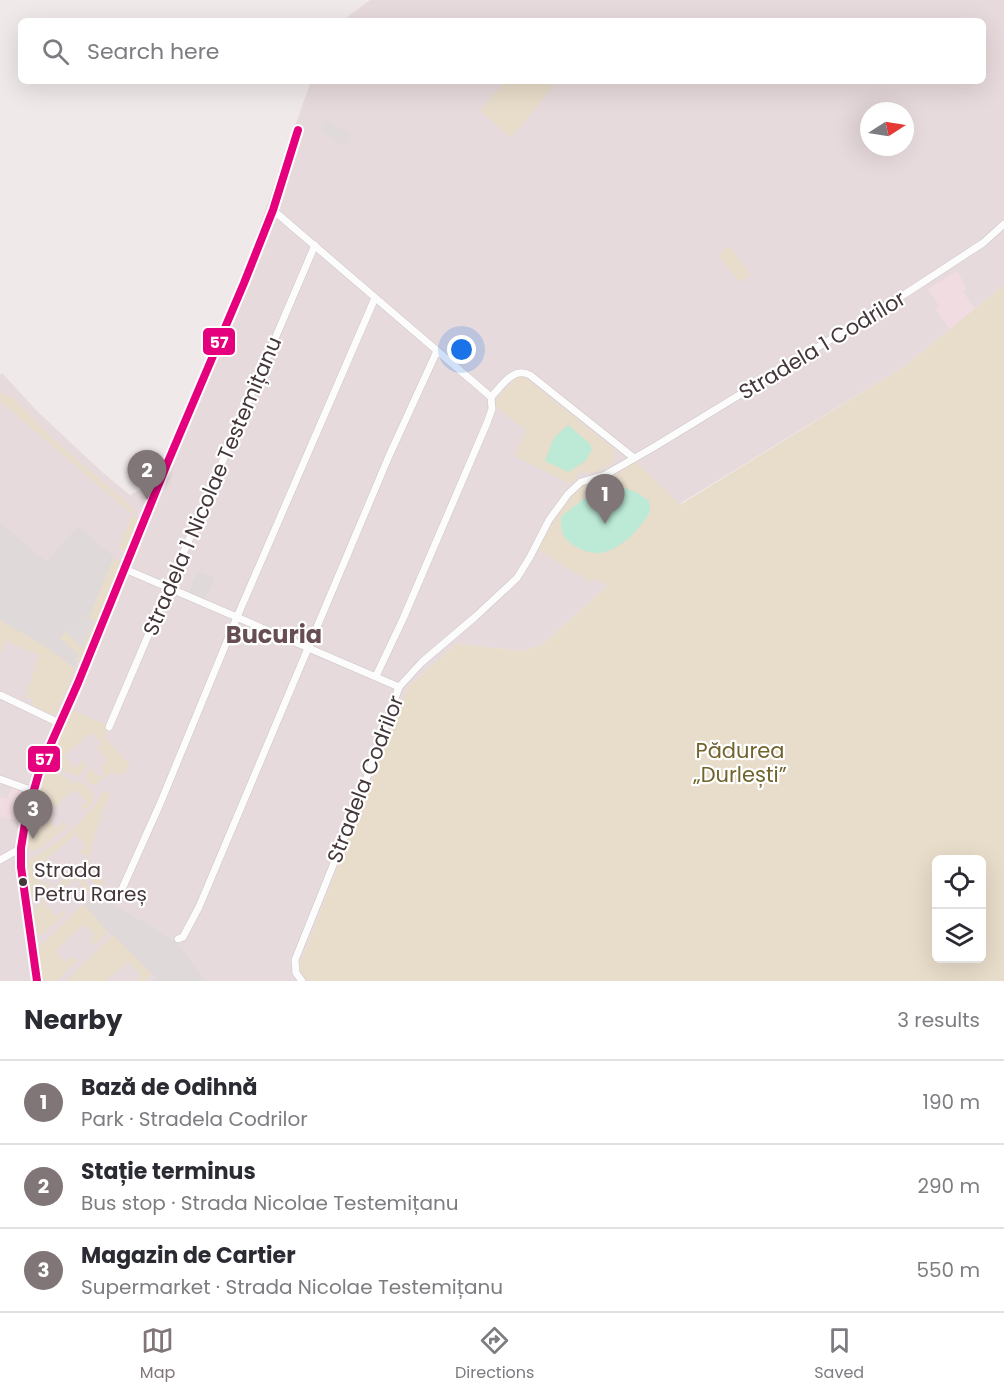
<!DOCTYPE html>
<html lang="en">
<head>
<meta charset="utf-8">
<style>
  :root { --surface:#fff; --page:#f7f7f7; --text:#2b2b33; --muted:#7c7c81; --line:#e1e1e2; --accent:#807577 }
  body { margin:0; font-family:Poppins,sans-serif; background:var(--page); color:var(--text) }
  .controls { position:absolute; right:18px; bottom:18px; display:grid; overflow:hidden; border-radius:9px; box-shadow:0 6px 24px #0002 }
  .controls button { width:54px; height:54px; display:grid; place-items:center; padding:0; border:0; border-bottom:2px solid var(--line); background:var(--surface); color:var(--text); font:30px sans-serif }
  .compass { position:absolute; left:860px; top:102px; width:54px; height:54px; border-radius:50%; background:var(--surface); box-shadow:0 6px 24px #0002; rotate:78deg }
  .you { position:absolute; left:462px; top:350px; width:21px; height:21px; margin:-15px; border:4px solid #fff; border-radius:50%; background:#1a73e8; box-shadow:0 0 0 9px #1a73e833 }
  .badge { display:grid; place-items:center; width:39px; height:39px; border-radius:50%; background:var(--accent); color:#fff; font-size:20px; font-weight:700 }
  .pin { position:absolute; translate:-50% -50px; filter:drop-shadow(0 2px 3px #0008) }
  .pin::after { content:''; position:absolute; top:32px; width:21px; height:18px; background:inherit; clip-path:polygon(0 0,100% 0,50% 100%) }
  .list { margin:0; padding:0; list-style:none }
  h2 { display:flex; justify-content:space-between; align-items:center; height:78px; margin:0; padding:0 24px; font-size:26px }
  h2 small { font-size:20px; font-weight:400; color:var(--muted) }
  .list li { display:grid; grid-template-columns:39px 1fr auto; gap:18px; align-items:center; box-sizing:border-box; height:84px; padding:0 24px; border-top:2px solid var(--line) }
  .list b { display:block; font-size:22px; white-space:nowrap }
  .list p { margin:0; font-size:20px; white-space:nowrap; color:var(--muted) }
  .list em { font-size:20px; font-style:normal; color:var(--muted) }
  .icon { flex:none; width:33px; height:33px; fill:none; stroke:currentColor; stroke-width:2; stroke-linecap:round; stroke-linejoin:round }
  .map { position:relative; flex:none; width:1004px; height:981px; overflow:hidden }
  .search { position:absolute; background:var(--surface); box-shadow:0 6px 24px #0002; left:18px; right:18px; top:18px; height:66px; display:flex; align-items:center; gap:15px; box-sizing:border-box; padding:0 21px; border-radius:9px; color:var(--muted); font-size:22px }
  .sheet { height:330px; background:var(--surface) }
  nav { display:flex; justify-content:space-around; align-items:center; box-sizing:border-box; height:84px; border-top:2px solid var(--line); background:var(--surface); font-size:16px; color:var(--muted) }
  nav a { display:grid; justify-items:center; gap:3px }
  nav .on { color:var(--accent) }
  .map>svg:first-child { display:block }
  .residential { fill:#e7dadc; fill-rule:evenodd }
  .commercial { fill:#f1dce1 }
  .industrial { fill:#e0d9da }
  .green { fill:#e8dcca; fill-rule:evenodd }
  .parking { fill:#e0dadb }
  .water { fill:#bcead7 }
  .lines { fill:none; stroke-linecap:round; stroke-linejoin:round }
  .minor-casing { stroke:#cbc5c5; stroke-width:8 }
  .tertiary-casing { stroke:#cbc5c5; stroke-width:10 }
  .minor { stroke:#fdfcfc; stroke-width:7 }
  .tertiary { stroke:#fdfcfc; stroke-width:9 }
  .bus-1-casing { stroke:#fff; stroke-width:12 }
  .bus-1 { stroke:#e5007d; stroke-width:8 }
  .bus-dot { fill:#443639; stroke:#fff; stroke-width:2 }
  .labels { text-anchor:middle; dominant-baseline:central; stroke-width:4.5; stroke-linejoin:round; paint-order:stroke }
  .bus-label { font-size:20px; fill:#443639; stroke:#fff; text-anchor:start }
  .street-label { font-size:21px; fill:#443639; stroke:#fff }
  .park-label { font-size:21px; fill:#71642d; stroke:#fff }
  .quarter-label { font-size:24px; font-weight:bold; fill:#664e53; stroke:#fff }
  .line-badge { stroke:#fff; stroke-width:2 }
  .badge-label { font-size:16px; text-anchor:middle; font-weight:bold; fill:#fff }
</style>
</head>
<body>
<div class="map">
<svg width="1004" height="981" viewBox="0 0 1004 981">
  <rect width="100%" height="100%" fill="#efe9e9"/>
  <path class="residential" d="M 370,0 L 1004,0 L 1004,285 L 905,366 L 684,501 L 596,578 L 607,586 L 543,644 L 524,651 L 456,644 L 408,687 L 299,966 L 302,976 L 308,981 L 0,981 L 0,375 L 2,373 L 38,412 L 101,471 L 130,495 L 151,484 L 173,437 L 248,259 L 311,81 L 983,81 L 983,21 L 342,21 ZM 869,111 L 905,111 L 905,147 L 869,147 Z"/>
  <g class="commercial">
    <path d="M 957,271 L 967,289 L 963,292 L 975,308 L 950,329 L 936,310 L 940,307 L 928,289 Z"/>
    <path d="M 12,786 L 28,792 L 21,822 L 0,815 L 0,797 L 8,799 Z"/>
  </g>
  <g class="industrial">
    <path d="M 0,522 L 46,562 L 78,526 L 114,557 L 89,617 L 95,621 L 74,668 L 50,649 L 0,620 Z"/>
    <path d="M 198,571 L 215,578 L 205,600 L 188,593 Z"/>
    <path d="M 104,889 L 118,907 L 173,940 L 190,958 L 205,981 L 152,981 L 156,978 L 108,932 L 84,904 L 99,890 Z"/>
  </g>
  <g class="green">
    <path d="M 505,81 L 546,81 L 553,87 L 511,138 L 480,111 Z"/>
    <path d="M 729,246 L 751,275 L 739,282 L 718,255 Z"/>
    <path d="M 1004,285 L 1004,981 L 308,981 L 302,976 L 299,966 L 408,687 L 456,644 L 524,651 L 543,644 L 607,586 L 595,578 L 591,582 L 538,550 L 557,516 L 580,487 L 588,483 L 610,478 L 636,462 L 680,505 L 905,366 ZM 936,860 L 982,860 L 982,958 L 936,958 Z"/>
    <path d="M 518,377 L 524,377 L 615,450 L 614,461 C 603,469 593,477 580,471 L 571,484 L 515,456 L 526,430 L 495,406 L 498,397 Z"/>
    <path d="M 0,393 L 12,397 L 51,437 L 135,510 L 132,515 L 138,519 L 139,524 L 128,550 L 118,549 L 132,514 L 0,401 Z"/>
    <path d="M 114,557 L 121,563 L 89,647 L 82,660 L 76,662 L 79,655 L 60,638 L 71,625 L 89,617 Z"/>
    <path d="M 0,620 L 51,650 L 74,668 L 75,671 L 56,714 L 50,714 L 33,706 L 32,699 L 25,697 L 39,655 L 6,641 L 0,655 Z"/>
    <path d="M 71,709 L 110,727 L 104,737 L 130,765 L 123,775 L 116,772 L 114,774 L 111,772 L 98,783 L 91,785 L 86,779 L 86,773 L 91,769 L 100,777 L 105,773 L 101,767 L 108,760 L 97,748 L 102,743 L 92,732 L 64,756 L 74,768 L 82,761 L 87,766 L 77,776 L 47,764 Z"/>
    <path d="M 44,771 L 60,774 L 75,784 L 79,781 L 92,792 L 93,801 L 85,811 L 81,806 L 86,801 L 75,789 L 45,816 L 56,828 L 64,822 L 68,826 L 42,847 L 31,851 L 27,846 L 33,818 L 40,819 L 45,795 L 38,793 Z"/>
    <path d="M 105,790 L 110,794 C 105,808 87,849 90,862 C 92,871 101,878 107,885 L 95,885 L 83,870 L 87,857 L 82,852 L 77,855 L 86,846 L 75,834 L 33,872 L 44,885 L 47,882 L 50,885 L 31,900 L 27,861 C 58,844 87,821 105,790 Z"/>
    <path d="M 79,873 L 90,890 L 82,899 L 80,897 L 86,891 L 75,878 L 45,904 L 56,917 L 63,912 L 65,914 L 42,935 L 35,933 L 34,910 L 66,876 L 76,876 Z"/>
    <path d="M 84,904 L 108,932 L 94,945 L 90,941 L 95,935 L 84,924 L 55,951 L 65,962 L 73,956 L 77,961 L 56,981 L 42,981 L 38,951 L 41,945 Z"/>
    <path d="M 113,935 L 152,974 L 145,981 L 139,981 L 137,979 L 141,975 L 128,961 L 106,981 L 66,981 Z"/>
  </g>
  <g class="parking">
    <path d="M 325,118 L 353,135 L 346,147 L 318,130 Z"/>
    <path d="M 89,618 L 95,621 L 82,648 L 66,632 L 71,625 Z"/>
  </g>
  <g class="water">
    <path d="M 568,425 L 590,444 L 592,450 L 585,461 L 568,472 L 545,461 L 554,438 Z"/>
    <path d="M 608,484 C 624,487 637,491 649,501 L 650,512 C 639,529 626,545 605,552 C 592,557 565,545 562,531 C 561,527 561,521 561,517 L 596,489 Z"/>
  </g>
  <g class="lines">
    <defs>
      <g id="minor">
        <path d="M 273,210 L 491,397"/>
        <path d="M 125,569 L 399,687"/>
        <path d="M 376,676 L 403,619 L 487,423 L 492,409 L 491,397 C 502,386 513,366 530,375 L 634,458"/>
        <path d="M 0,695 L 59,723"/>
        <path d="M 109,727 L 315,245"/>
        <path d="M 0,779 L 33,791"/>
        <path d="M 0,860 L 21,848"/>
        <path d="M 118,898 L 160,804 L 237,617 L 375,298"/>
        <path d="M 178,939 L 183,937 L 199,907 L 389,456 L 437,351"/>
        <path d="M 302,981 L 296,973 L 295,960 L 356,808 L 399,687 L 422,662 L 475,617 L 517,578 L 530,557 L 549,520 L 568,494 L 581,482 L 605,475 L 654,447 L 905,294 L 983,243 L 1004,224"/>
      </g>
      <path id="tertiary" d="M 37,981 L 21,867 L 21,848 L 26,817 L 41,766 L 78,683 L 167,464 L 244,283 L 273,210 L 298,130"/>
    </defs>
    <use href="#minor" class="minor-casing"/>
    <use href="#tertiary" class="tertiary-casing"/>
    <use href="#minor" class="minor"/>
    <use href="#tertiary" class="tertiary"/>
    <defs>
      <path id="bus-1" d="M 37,981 L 21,867 L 21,848 L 26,817 L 41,766 L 78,683 L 167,464 L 244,283 L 273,210 L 298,130"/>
    </defs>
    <use href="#bus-1" class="bus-1-casing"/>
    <use href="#bus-1" class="bus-1"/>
  </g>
  <circle class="bus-dot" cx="23" cy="882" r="5"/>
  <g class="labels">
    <g class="bus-label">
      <text x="34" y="870">Strada<tspan x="34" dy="24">Petru Rareș</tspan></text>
    </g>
    <g class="street-label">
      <text transform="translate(822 345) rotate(-31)">Stradela 1 Codrilor</text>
      <text transform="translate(212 486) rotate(-67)">Stradela 1 Nicolae Testemițanu</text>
      <text transform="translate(365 779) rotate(-69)">Stradela Codrilor</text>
    </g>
    <g class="park-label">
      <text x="740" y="750">Pădurea<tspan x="740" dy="24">„Durlești”</tspan></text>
    </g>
    <g class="quarter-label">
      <text x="274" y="634">Bucuria</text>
    </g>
  </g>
  <g class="line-badge">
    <rect x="202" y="327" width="34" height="29" rx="6" fill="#e5007d"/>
    <rect x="27" y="745" width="34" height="28" rx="6" fill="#e5007d"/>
  </g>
  <g class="badge-label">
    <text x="219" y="348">57</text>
    <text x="44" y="765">57</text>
  </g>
</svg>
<div class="controls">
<button><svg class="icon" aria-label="locate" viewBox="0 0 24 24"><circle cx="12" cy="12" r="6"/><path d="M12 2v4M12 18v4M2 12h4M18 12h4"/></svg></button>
<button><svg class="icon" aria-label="layers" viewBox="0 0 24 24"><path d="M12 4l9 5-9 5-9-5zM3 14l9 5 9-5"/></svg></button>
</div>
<svg class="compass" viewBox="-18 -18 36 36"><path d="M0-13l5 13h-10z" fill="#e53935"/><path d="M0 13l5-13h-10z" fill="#7c7c81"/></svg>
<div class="you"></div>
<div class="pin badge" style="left:605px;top:524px">1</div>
<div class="pin badge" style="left:147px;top:500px">2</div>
<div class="pin badge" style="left:33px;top:839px">3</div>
<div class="search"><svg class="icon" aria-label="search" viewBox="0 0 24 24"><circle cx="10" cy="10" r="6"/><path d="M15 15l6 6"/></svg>Search here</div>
</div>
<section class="sheet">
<h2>Nearby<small>3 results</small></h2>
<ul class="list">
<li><span class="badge">1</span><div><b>Bază de Odihnă</b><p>Park · Stradela Codrilor</p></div><em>190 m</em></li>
<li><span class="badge">2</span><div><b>Stație terminus</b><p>Bus stop · Strada Nicolae Testemițanu</p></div><em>290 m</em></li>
<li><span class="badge">3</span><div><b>Magazin de Cartier</b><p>Supermarket · Strada Nicolae Testemițanu</p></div><em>550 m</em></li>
</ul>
</section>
<nav>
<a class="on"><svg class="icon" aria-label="map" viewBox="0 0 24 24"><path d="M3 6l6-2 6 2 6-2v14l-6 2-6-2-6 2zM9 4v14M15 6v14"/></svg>Map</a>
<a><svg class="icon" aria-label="directions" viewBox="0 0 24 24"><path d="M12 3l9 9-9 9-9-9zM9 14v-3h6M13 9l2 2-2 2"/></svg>Directions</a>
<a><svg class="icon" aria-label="saved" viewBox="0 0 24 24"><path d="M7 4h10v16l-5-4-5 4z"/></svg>Saved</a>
</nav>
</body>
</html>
